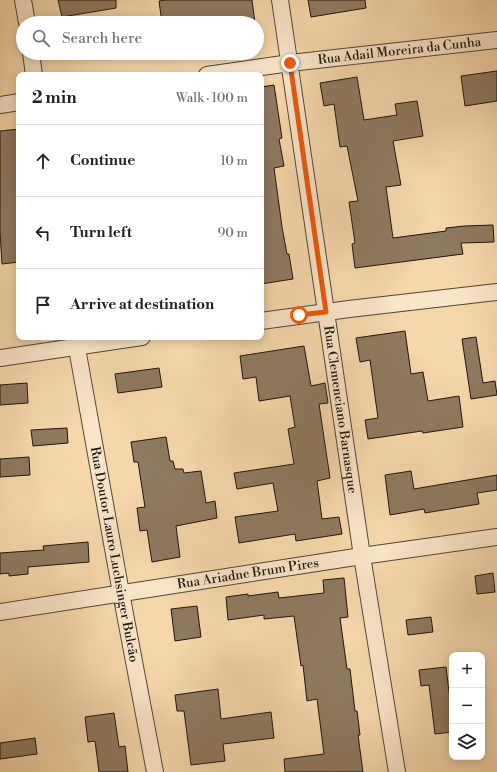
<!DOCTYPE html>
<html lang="en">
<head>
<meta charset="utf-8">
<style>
  :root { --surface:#fff; --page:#f2f2f2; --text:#222; --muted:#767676; --line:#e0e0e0 }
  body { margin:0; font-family:"Libre Bodoni",serif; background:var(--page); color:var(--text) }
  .controls { position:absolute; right:12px; bottom:12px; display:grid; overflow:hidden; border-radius:8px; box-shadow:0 2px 10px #0003 }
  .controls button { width:36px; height:36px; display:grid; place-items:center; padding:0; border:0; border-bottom:1px solid var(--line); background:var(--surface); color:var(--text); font:20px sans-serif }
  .stop { position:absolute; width:12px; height:12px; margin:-9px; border:3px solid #ea580c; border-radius:50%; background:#fff }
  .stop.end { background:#ea580c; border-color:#fff; box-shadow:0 1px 4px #0008 }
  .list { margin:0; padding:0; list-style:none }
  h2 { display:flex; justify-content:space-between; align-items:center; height:52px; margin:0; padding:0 16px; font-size:17px }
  h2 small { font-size:13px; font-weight:400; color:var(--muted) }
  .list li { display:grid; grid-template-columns:26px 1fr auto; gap:12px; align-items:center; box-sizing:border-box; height:72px; padding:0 16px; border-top:1px solid var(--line) }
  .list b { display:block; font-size:15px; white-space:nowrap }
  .list em { font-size:13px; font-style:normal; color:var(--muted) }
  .icon { flex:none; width:22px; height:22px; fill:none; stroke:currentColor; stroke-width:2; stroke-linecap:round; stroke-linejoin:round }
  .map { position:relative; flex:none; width:497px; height:772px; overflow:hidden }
  .search { position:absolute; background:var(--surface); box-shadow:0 2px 10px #0003; left:16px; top:16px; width:248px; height:44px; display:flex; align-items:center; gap:10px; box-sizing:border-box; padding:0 14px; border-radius:22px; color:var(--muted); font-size:15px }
  .panel { position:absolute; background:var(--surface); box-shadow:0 2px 10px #0003; left:16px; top:72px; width:248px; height:268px; border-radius:8px }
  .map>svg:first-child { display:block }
  .building { fill:#8e7a60; stroke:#1d160d }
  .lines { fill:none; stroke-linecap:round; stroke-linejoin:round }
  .minor-casing { stroke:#534635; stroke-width:18 }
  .minor { stroke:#f9e5c9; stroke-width:16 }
  .route { stroke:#ea580c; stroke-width:5 }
  .labels { text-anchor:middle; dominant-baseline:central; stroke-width:3.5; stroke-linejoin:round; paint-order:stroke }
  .street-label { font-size:13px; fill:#1d160d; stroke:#f9e5c9 }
</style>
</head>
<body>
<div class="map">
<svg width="497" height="772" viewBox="0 0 497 772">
  <rect width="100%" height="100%" fill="#f6d7ac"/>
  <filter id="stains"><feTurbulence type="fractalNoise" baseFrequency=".005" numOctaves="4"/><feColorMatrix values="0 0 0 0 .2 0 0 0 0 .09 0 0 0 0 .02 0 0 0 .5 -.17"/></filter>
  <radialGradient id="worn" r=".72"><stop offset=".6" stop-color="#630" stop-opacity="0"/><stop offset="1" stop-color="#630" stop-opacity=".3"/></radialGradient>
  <g class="building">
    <path d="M 58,0 L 116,0 L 116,8 L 62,17 Z"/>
    <path d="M 166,0 L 252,0 L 255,23 L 162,23 L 159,1 Z"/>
    <path d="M 308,0 L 365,0 L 366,8 L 311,17 Z"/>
    <path d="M 497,71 L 497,101 L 465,106 L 461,76 Z"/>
    <path d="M 357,77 L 364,120 L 397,115 L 395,104 L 417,101 L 423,136 L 393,141 L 401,185 L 386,187 L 393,238 L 446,231 L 446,228 L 464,226 L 493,225 L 494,242 L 461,243 L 463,254 L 355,268 L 352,244 L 355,243 L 349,202 L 358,201 L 347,146 L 340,147 L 334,104 L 324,106 L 320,83 Z"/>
    <path d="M 274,85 L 282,138 L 279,139 L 284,166 L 274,168 L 282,227 L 287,254 L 289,254 L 293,279 L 261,284 L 261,87 Z"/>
    <path d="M 19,129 L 19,262 L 2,264 L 0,233 L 0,131 Z"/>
    <path d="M 405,331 L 411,374 L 423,372 L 428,401 L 459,396 L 463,427 L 423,433 L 422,431 L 368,439 L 365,420 L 378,418 L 370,360 L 360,362 L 356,338 Z"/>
    <path d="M 476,337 L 483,383 L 495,381 L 497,395 L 471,399 L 462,339 Z"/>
    <path d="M 304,346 L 311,386 L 325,383 L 328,403 L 319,404 L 330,478 L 317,481 L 322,519 L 339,517 L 342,534 L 296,541 L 295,534 L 239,543 L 235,517 L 278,511 L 273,483 L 237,489 L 234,473 L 294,464 L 288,429 L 295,427 L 290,396 L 259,401 L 256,377 L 243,379 L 240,356 Z"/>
    <path d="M 159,368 L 162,387 L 118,393 L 115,374 Z"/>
    <path d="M 27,383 L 28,403 L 0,405 L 0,385 Z"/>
    <path d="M 67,428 L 68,443 L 33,446 L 31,430 Z"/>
    <path d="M 166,437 L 170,461 L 173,461 L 175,469 L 183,469 L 184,473 L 201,471 L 206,503 L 215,501 L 217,518 L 176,526 L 180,557 L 152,562 L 147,530 L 140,531 L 137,508 L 145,507 L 138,462 L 134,462 L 131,442 Z"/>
    <path d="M 29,457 L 30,475 L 0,477 L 0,459 Z"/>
    <path d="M 411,471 L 414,489 L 497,475 L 497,490 L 477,493 L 479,504 L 425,513 L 424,509 L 390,515 L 385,475 Z"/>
    <path d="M 88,542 L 89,562 L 28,567 L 28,574 L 9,576 L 9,573 L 0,574 L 0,553 L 44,550 L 43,546 Z"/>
    <path d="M 493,573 L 495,592 L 477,594 L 475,576 Z"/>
    <path d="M 344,578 L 348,617 L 340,618 L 347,669 L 350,669 L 355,711 L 357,711 L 360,735 L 358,735 L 363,772 L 285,772 L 284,759 L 324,754 L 317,699 L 307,701 L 303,665 L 301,666 L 294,616 L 264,619 L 264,615 L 228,620 L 226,597 L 248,594 L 248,596 L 278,592 L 279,598 L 324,593 L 323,580 Z"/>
    <path d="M 197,606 L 201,637 L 175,641 L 171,609 Z"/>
    <path d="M 431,617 L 433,632 L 408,635 L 406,620 Z"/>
    <path d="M 446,667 L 450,700 L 452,699 L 452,732 L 435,734 L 429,685 L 421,686 L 419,670 Z"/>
    <path d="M 218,689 L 221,719 L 271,712 L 274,738 L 223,744 L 225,761 L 191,765 L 184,711 L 177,711 L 175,695 Z"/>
    <path d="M 114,713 L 119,747 L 125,746 L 128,772 L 99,772 L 95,741 L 88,742 L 85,717 Z"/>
    <path d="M 35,738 L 37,754 L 0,759 L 0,743 Z"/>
  </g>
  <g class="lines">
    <defs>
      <g id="minor">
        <path d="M 23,0 L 27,23"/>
        <path id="s1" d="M 280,0 L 362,556 L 397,772"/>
        <path d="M 31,53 L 34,75"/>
        <path id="s2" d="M 207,75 L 290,63 L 497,40"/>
        <path d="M 0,105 L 19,102"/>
        <path d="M 261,321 L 349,309 L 497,292"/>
        <path id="s3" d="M 75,337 L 121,593 L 155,772"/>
        <path d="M 0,358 L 142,337"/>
        <path id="s4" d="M 0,612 L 362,556 L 497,537"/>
      </g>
    </defs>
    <use href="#minor" class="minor-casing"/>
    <use href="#minor" class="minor"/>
  </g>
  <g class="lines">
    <path class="route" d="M 290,63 L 326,312 L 299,315"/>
  </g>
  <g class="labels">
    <g class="street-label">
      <text stroke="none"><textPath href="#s2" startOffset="194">Rua Adail Moreira da Cunha</textPath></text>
      <text stroke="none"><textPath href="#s1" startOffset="414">Rua Clemenciano Barnasque</textPath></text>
      <text stroke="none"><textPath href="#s3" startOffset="221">Rua Doutor Lauro Luchsinger Bulcão</textPath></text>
      <text stroke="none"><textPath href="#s4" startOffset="251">Rua Ariadne Brum Pires</textPath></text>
    </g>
  </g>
  <rect width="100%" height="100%" filter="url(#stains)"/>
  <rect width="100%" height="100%" fill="url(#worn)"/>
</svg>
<div class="controls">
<button>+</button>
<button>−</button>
<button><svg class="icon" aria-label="layers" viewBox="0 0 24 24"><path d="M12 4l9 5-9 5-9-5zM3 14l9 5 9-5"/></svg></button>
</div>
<div class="stop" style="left:299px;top:315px"></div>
<div class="stop end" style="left:290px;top:63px"></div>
<div class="search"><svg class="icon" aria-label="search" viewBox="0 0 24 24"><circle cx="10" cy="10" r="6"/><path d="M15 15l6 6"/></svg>Search here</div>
<section class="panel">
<h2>2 min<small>Walk · 100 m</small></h2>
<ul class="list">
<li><svg class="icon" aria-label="ahead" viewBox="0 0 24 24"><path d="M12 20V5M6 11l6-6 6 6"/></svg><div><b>Continue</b></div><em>10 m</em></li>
<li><svg class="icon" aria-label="left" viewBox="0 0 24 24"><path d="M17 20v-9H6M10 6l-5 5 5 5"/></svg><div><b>Turn left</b></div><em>90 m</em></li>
<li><svg class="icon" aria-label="arrive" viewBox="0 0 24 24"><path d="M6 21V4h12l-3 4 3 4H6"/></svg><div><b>Arrive at destination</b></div></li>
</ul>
</section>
</div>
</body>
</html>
